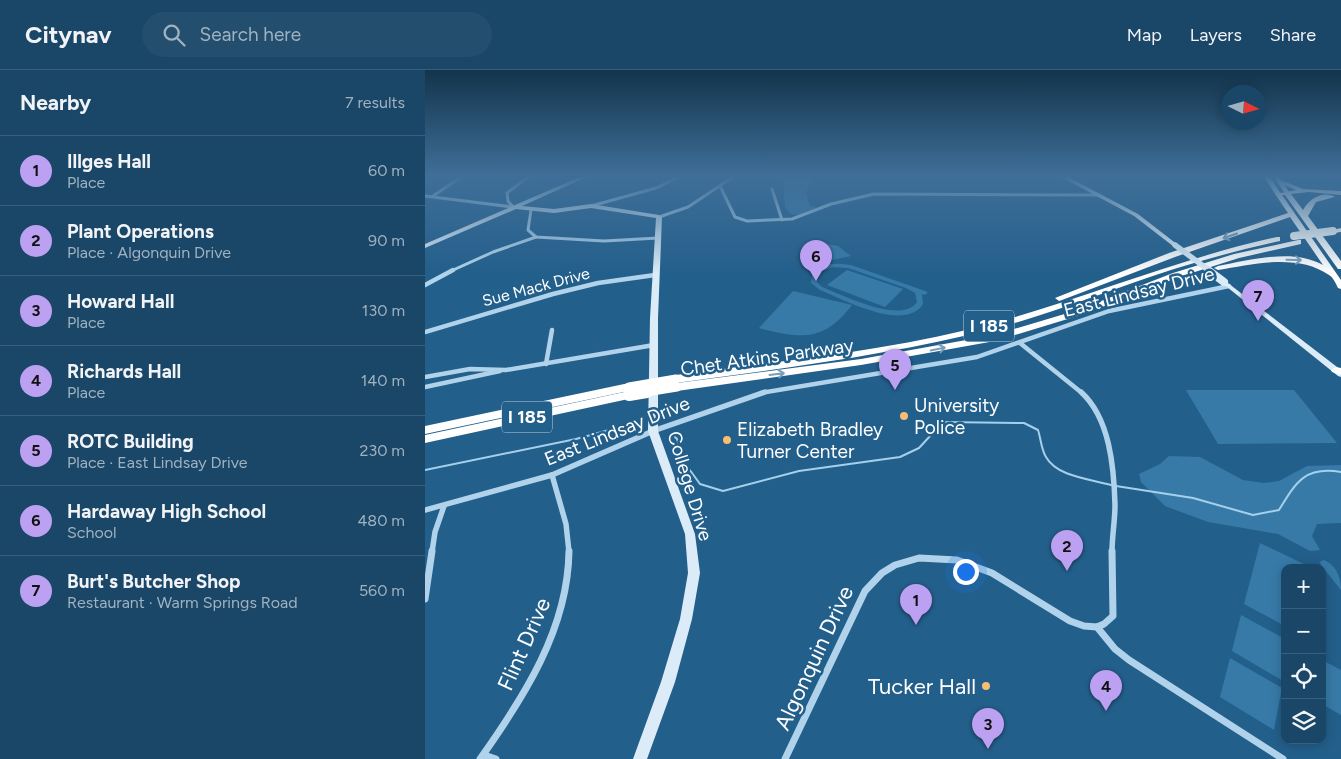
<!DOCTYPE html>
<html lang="en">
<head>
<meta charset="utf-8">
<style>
  :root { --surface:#1a4768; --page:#234e6e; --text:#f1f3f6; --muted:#9fb2c0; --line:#385f7c; --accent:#bca0f2 }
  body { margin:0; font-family:Figtree,sans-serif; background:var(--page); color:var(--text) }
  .controls { position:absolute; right:15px; bottom:15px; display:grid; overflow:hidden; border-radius:10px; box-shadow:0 2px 12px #0003 }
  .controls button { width:45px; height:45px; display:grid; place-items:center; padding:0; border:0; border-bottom:1px solid var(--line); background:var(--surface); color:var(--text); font:25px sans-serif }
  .compass { position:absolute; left:796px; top:15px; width:45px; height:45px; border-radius:50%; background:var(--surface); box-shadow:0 2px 12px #0003; rotate:95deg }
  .you { position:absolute; left:540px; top:501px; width:18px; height:18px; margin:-12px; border:4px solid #fff; border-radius:50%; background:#1a73e8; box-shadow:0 0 0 8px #1a73e833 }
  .badge { display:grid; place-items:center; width:32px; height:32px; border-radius:50%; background:var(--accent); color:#111; font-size:16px; font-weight:700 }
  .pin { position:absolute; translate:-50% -41px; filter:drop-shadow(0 1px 2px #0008) }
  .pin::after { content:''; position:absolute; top:26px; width:18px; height:15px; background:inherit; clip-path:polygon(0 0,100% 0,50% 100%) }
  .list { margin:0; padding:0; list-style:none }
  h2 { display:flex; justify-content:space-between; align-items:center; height:65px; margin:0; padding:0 20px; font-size:21px }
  h2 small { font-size:16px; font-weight:400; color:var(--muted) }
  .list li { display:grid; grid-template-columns:32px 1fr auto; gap:15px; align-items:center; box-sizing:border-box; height:70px; padding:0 20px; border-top:1px solid var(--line) }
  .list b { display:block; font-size:19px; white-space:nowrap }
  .list p { margin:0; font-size:16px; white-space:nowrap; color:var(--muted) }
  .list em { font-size:16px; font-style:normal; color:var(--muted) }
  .icon { flex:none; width:28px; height:28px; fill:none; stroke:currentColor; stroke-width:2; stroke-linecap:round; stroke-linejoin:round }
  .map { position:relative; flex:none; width:916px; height:689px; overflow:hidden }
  header { display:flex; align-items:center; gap:30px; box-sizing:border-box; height:70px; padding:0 25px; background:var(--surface); border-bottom:1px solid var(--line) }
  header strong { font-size:24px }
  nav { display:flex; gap:28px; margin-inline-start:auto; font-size:18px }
  .search { width:350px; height:45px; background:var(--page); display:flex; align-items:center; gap:12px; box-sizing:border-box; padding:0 18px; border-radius:28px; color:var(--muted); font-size:19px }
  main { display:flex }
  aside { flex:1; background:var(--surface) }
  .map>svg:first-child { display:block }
  .green { fill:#377aa8; fill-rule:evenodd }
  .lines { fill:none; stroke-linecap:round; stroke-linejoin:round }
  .stream { stroke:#a4d0ec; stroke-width:2 }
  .street-far3 { stroke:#b0d3eb; stroke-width:3 }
  .street-far2 { stroke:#b0d3eb; stroke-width:4.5 }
  .street-far1 { stroke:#b0d3eb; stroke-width:5.5 }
  .street { stroke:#b0d3eb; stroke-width:7 }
  .secondary { fill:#dbecf8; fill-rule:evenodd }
  .primary { fill:#f4fafe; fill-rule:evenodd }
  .highway { fill:#fff; fill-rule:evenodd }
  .secondary-bridge-far1 { stroke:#dbecf8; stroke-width:5.5 }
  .secondary-bridge { stroke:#dbecf8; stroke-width:8 }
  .highway-bridge-far2 { stroke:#fff; stroke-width:8 }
  .highway-bridge-far1 { stroke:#fff; stroke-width:9 }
  .highway-bridge { stroke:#fff; stroke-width:12 }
  .oneway { stroke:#7b9fb9 }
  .poi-dot { fill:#f6bd73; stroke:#235f8b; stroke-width:2 }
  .labels { text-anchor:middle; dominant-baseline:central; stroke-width:5; stroke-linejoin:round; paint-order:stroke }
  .far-street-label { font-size:16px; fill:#fff; stroke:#235f8b }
  .shield { fill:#235f8b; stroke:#bdcfdc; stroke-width:1 }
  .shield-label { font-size:18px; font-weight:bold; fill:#fff }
  .street-label { font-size:19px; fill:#fff; stroke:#235f8b }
  .poi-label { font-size:19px; fill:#fff; stroke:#235f8b; text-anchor:start }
  .near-street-label { font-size:22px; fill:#fff; stroke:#235f8b }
  .near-poi-label { font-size:22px; fill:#fff; stroke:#235f8b; text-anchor:end }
</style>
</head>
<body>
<header>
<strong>Citynav</strong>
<div class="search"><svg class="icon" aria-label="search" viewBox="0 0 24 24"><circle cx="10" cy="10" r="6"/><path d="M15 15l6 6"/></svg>Search here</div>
<nav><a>Map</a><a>Layers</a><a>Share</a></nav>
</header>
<main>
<aside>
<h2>Nearby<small>7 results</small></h2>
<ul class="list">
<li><span class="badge">1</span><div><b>Illges Hall</b><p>Place</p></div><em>60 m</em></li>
<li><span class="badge">2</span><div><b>Plant Operations</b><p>Place · Algonquin Drive</p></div><em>90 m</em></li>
<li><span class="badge">3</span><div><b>Howard Hall</b><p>Place</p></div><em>130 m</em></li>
<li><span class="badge">4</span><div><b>Richards Hall</b><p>Place</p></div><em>140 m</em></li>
<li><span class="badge">5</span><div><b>ROTC Building</b><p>Place · East Lindsay Drive</p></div><em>230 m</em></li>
<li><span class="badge">6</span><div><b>Hardaway High School</b><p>School</p></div><em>480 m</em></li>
<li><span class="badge">7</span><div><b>Burt's Butcher Shop</b><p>Restaurant · Warm Springs Road</p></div><em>560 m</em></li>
</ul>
</aside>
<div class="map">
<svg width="916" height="689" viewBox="0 0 916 689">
  <rect width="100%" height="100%" fill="#235f8b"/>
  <g class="green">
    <path d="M 351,107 L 416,107 L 387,109 L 381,123 L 385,136 L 392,137 L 372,145 L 365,144 L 360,137 L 358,111 Z"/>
    <path d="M 396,173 L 413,176 L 426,186 L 388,194 L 378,175 Z"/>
    <path d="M 417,194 L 426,195 L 503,222 L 500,225 L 497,224 L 498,234 C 480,263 418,229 395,220 L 386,213 L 387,205 C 394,195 406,193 417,194 ZM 408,197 L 423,198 L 481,218 L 490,223 L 492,232 C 476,255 418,225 397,217 L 392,212 L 392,206 L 397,201 Z"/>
    <path d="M 422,200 L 478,219 L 460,237 L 402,215 Z"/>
    <path d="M 368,221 L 427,235 C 399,272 376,269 334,258 Z"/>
    <path d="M 761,320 L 869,320 L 912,373 L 793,374 Z"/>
    <path d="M 744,386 L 775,387 L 818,410 L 839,413 L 854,411 L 882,396 L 916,395 L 916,453 L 892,454 L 887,466 L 895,480 L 885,481 L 853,464 L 783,452 L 740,436 L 716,412 L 714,404 L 735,394 Z"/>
    <path d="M 835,473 L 881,495 L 881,498 L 860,498 L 860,556 L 819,534 Z"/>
    <path d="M 898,490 C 911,494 916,508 916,520 L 896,495 L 895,492 Z"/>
    <path d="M 816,545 L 860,569 L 860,612 L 807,581 Z"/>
    <path d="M 805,588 L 857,618 L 849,660 L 795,627 Z"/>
    <path d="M 897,590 L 916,600 L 916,645 L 897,634 Z"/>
  </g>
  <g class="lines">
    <g class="stream">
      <path d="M 247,364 L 252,369 L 259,392 L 275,414 L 298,421 L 374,401 L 475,387 L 494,378 L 518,352 L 599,353 L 613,360 C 616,369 616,379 621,387 C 632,407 666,409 686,415"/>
      <path d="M 0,400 L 151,369 L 199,356 L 212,357"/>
      <path d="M 691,416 L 768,428 L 828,445 L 854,440 C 871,412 880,396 916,402"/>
    </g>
    <g class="street-far3">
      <path d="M 295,116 L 310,147 L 322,151 L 367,149 L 406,134 L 449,124 L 674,125"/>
      <path d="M 347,119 L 357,150"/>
      <path d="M 0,126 L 88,137"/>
      <path d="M 8,126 L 36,107"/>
      <path d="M 166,136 L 231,118 L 254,107"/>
      <path d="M 88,137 L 83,131 L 82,123 L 103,107"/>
      <path d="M 106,140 L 103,160 L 111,167 L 179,171 L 233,168"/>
      <path d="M 234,147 L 263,137 L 308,107"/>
      <path d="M 26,201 L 68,182 L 111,167"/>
    </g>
    <g class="street-far2">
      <path d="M 0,215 L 28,200"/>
      <path d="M 0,262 L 128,224 L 173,213 L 230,205"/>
      <path d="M 595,273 L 657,323"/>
      <path d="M 121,294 L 127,260"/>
      <path d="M 0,307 L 45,299 L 81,300 L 229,275"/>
      <path d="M 0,317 L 75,301"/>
      <path d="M 336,323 L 552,287 L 684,241 L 804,216"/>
    </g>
    <g class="street-far1">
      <path d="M 656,322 C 685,348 689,398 690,435 C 690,451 687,466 687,482"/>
      <path d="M 127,405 L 141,454 L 144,482"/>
      <path d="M 0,440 L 127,405 L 228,361 L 340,322"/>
      <path d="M 7,482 L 10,462 L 19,436"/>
    </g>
    <g class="street">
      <path d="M 0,529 L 7,481"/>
      <path d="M 672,557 L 690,579 L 704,590 L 858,689"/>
      <path d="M 59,685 L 71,689"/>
      <path d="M 55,689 C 99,627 143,559 144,481"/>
      <path d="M 360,689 L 440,521 L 457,503 L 470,495 L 494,488 L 532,490 L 567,503 L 645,551 L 659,556 L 672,557 L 679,554 L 688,546 L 687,481"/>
    </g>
    <g class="secondary">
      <path d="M 155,107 L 162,107 L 97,136 L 129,139 L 166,134 L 234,145 L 237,147 L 233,248 L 233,361 L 270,464 L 275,503 L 267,549 L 250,612 L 222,689 L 208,689 L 236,612 L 255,549 L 263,503 L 260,464 L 223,361 L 225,248 L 231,148 L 166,138 L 129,143 L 91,139 L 0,178 L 0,174 Z"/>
      <path d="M 636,107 L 643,107 L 713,144 L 753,175 L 748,176 L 709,146 Z"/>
      <path d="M 799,210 L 916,300 L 916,307 L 913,306 L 797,213 L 797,211 Z"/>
    </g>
    <g class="primary">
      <path d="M 839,107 L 845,107 L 856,124 L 855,125 L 851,125 Z"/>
      <path d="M 849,107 L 854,107 L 865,123 L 864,124 L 860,124 Z"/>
    </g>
    <g class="highway">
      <path d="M 852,110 L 856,110 L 878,119 L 916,121 L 916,125 L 884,122 L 866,124 L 878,140 C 884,129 898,120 910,127 L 891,132 L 883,146 L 916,191 L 916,199 L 913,199 L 860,125 L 857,125 L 916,210 L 916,219 L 913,218 C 911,214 908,207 904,205 C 873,183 828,194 793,200 L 789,198 L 793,196 C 825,190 868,178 898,195 L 865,147 L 750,187 L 637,230 L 634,231 L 630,228 L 744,183 L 863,143 L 850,124 L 871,120 L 852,112 Z"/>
      <path d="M 916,158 L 916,162 L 908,163 L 904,161 Z"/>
      <path d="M 852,167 L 855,167 L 855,171 C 819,179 784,188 749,199 C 690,218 632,242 572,258 C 467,285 359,298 251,313 L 246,309 L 251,305 C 357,291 465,281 569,253 C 664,227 755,188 852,167 Z"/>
      <path d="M 873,170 L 876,170 L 876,174 L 814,188 L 754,207 L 659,244 L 570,271 L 436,295 L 252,321 L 247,317 L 252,313 L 436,289 L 569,265 L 653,240 L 748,203 L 809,184 Z"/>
      <path d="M 911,297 L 916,298 L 916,305 L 907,302 L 906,300 Z"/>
      <path d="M 204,313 L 208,314 L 209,317 L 208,320 L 0,364 L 0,356 Z"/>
      <path d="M 204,321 L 208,322 L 209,325 L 208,328 L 0,373 L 0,365 Z"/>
    </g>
    <path class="secondary-bridge-far1" d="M 750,175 L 785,201"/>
    <path class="secondary-bridge" d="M 783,200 L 799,212"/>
    <path class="highway-bridge-far2" d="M 869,166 L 908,161"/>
    <g class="highway-bridge-far1">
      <path d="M 204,317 L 251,309"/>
      <path d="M 215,323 L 252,317"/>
    </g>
    <path class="highway-bridge" d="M 204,325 L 222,322"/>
  </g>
  <defs><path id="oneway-shaft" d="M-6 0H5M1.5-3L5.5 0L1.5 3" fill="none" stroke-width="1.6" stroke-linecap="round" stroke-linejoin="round" transform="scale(1.25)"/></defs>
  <g class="oneway">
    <use href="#oneway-shaft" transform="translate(805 166) rotate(161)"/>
    <use href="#oneway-shaft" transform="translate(869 190) rotate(1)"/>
    <use href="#oneway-shaft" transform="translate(513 279) rotate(-11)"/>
    <use href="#oneway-shaft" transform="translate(352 304) rotate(-7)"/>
  </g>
  <linearGradient id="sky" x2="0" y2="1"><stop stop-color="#13344c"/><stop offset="0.52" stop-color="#3f6f98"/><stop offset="1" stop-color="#3f6f98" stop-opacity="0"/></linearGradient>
  <rect width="916" height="204" fill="url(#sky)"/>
  <g class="poi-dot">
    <circle cx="479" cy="346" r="5"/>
    <circle cx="302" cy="370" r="5"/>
    <circle cx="561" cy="616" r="5"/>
  </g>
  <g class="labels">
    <g class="far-street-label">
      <text transform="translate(111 217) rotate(-15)">Sue Mack Drive</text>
    </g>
    <g class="shield">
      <rect x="539" y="240.5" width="50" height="31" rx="4"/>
      <rect x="77" y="331.5" width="50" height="31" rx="4"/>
    </g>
    <g class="shield-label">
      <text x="564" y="256">I 185</text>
      <text x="102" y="347">I 185</text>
    </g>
    <g class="street-label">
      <text transform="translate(714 222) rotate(-14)">East Lindsay Drive</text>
      <text transform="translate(342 287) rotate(-8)">Chet Atkins Parkway</text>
      <text transform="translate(192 361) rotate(-22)">East Lindsay Drive</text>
      <text transform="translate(265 416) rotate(73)">College Drive</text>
    </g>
    <g class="poi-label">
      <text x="489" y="335">University<tspan x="489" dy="22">Police</tspan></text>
      <text x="312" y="359">Elizabeth Bradley<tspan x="312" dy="22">Turner Center</tspan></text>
    </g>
    <g class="near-street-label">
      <text transform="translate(99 574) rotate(-66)">Flint Drive</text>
      <text transform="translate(389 588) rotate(-65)">Algonquin Drive</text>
    </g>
    <g class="near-poi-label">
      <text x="551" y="616">Tucker Hall</text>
    </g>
  </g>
</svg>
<div class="controls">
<button>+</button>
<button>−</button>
<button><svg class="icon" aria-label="locate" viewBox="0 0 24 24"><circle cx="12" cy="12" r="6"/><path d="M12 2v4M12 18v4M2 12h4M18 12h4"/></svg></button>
<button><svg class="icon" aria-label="layers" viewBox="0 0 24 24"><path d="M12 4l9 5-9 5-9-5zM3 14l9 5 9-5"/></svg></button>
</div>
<svg class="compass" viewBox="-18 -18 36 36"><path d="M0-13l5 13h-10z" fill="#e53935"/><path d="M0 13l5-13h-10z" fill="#9fb2c0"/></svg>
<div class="you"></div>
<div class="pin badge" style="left:491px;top:555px">1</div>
<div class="pin badge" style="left:642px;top:501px">2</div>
<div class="pin badge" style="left:563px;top:679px">3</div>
<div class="pin badge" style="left:681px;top:641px">4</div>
<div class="pin badge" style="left:470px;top:320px">5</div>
<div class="pin badge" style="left:391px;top:211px">6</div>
<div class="pin badge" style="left:833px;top:251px">7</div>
</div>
</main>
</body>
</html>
